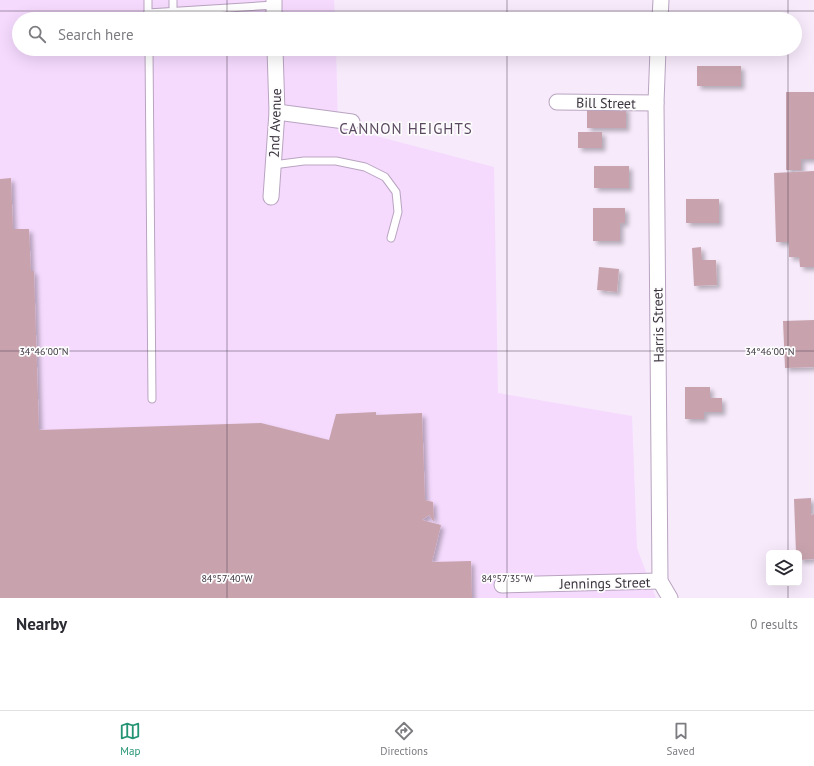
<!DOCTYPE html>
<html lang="en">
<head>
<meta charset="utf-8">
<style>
  :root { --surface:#fff; --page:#f2f2f3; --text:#2b2b33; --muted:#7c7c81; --line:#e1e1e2; --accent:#259474 }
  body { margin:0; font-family:"PT Sans",sans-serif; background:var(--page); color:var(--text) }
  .controls { position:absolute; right:12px; bottom:12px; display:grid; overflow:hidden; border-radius:6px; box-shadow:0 4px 16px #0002 }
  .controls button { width:36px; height:36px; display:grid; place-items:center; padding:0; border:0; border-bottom:1px solid var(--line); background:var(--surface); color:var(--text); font:20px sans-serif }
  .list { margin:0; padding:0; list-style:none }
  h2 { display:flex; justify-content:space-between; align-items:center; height:52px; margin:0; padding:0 16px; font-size:17px }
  h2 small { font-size:13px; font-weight:400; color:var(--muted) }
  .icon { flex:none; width:22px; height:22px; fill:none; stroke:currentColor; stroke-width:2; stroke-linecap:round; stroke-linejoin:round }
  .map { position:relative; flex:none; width:814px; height:598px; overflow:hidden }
  .search { position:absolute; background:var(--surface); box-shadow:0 4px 16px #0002; left:12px; right:12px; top:12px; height:44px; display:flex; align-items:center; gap:10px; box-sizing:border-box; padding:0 14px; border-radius:22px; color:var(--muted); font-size:15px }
  .sheet { height:112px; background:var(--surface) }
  nav { display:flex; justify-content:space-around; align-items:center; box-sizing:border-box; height:56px; border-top:1px solid var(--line); background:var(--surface); font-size:11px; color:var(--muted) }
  nav a { display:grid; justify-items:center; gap:2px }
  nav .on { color:var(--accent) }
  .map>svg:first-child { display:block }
  .built { fill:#f5dafe }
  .building { fill:#c8a3ae; filter:url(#shadow) }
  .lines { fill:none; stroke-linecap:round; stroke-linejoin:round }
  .lane-casing { stroke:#b9a4c0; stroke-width:9 }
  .street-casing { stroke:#b9a4c0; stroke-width:17 }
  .lane { stroke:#fff; stroke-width:7 }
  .street { stroke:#fff; stroke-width:15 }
  .ticks { fill:none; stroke:#3b333e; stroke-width:1; stroke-opacity:0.45 }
  .labels { text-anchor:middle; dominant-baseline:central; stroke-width:3.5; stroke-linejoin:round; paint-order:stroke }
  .street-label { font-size:14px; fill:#3b333e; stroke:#fcfcfc }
  .neighbourhood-label { font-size:15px; letter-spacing:1px; fill:#5a4860; stroke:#fcfcfc }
  .ticks-label { font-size:10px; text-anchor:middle; fill:#3b333e; stroke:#fcfcfc; stroke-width:3.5; stroke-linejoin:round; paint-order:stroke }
</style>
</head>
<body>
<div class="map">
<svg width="814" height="598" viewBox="0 0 814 598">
  <defs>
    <filter id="shadow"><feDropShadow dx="3.5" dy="3.5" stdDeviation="2" flood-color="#0004"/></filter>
  </defs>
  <rect width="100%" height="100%" fill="#f7eafb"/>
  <path class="built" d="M 0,0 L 334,0 L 335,19 L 19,19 L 19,49 L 336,49 L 338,126 L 494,167 L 498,393 L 632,416 L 637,548 L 656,598 L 0,598 Z"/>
  <g class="building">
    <rect x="697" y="66" width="44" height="20"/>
    <path d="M 786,92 L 814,92 L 814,159 L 801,159 L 801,170 L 786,170 Z"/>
    <rect x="587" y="107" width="39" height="21"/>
    <rect x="578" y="132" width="24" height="16"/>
    <rect x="594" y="166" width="35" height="22"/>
    <path d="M 814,171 L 814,267 L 800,267 L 799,257 L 789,257 L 789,242 L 776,242 L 774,173 Z"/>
    <path d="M 11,178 L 13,229 L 29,229 L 31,271 L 34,271 L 39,430 L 261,423 L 329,440 L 336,414 L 376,412 L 376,415 L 422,413 L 425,500 L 433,502 L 434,522 L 429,515 L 422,520 L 441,525 L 432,562 L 471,561 L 472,598 L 0,598 L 0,179 Z"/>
    <rect x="686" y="199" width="33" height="24"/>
    <path d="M 593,208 L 625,208 L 625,223 L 620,223 L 620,241 L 593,241 Z"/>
    <path d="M 701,247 L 702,260 L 716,260 L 717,285 L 694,286 L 692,248 Z"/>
    <path d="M 599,267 L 619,269 L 617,292 L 597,290 Z"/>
    <path d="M 814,320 L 814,367 L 785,368 L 783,321 Z"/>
    <path d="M 685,387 L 710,387 L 710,398 L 722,398 L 722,412 L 704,412 L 704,419 L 685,419 Z"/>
    <path d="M 811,498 L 811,515 L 814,514 L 814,559 L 799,560 L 799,553 L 796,553 L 794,499 Z"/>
  </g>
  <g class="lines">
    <defs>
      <g id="lane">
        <path d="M 148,0 L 148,19"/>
        <path d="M 173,0 L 173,12"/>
        <path d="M 148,13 L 274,5"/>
        <path d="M 149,49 L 152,399"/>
        <path d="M 273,165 L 304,161 L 336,161 L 365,167 L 385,177 L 396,192 L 398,212 L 391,238"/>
      </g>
      <g id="street">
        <path d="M 274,0 L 274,19"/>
        <path d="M 660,19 L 661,0"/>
        <path d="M 658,49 L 656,103 L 660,581 L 670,598"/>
        <path d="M 557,102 L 656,103"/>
        <path d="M 277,112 L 352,122"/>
        <path d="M 271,197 L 277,112 L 275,49"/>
        <path d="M 502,585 L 660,581"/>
      </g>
    </defs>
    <use href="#lane" class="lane-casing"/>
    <use href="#street" class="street-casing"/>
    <use href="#lane" class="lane"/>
    <use href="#street" class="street"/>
  </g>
  <path class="ticks" d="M 227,0 L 227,19M 507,0 L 507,19M 788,0 L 788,19M 0,11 L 814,11M 227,49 L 227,598M 507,49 L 507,598M 788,49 L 788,553M 0,351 L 814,351M 788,583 L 788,598"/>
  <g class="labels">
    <g class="street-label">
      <text transform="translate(606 103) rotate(1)">Bill Street</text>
      <text transform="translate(275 123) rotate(-88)">2nd Avenue</text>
      <text transform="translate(658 325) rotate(-91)">Harris Street</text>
      <text transform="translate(605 583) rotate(-1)">Jennings Street</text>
    </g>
    <g class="neighbourhood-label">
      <text x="406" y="128">CANNON HEIGHTS</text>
    </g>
  </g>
  <g class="ticks-label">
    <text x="44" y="355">34°46'00"N</text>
    <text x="770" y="355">34°46'00"N</text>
    <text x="227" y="582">84°57'40"W</text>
    <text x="507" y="582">84°57'35"W</text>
  </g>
</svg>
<div class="controls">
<button><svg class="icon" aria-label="layers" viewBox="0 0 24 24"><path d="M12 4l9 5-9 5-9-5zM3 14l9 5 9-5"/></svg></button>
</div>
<div class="search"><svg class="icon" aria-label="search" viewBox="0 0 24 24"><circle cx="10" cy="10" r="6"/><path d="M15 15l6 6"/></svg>Search here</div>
</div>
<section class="sheet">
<h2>Nearby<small>0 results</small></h2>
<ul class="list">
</ul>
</section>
<nav>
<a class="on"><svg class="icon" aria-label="map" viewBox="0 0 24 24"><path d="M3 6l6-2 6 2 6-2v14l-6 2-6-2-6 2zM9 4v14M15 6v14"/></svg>Map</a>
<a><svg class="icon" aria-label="directions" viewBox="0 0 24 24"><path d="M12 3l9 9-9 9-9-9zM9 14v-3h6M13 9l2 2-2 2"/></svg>Directions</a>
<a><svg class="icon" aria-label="saved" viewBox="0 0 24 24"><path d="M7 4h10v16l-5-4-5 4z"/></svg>Saved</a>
</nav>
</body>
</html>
